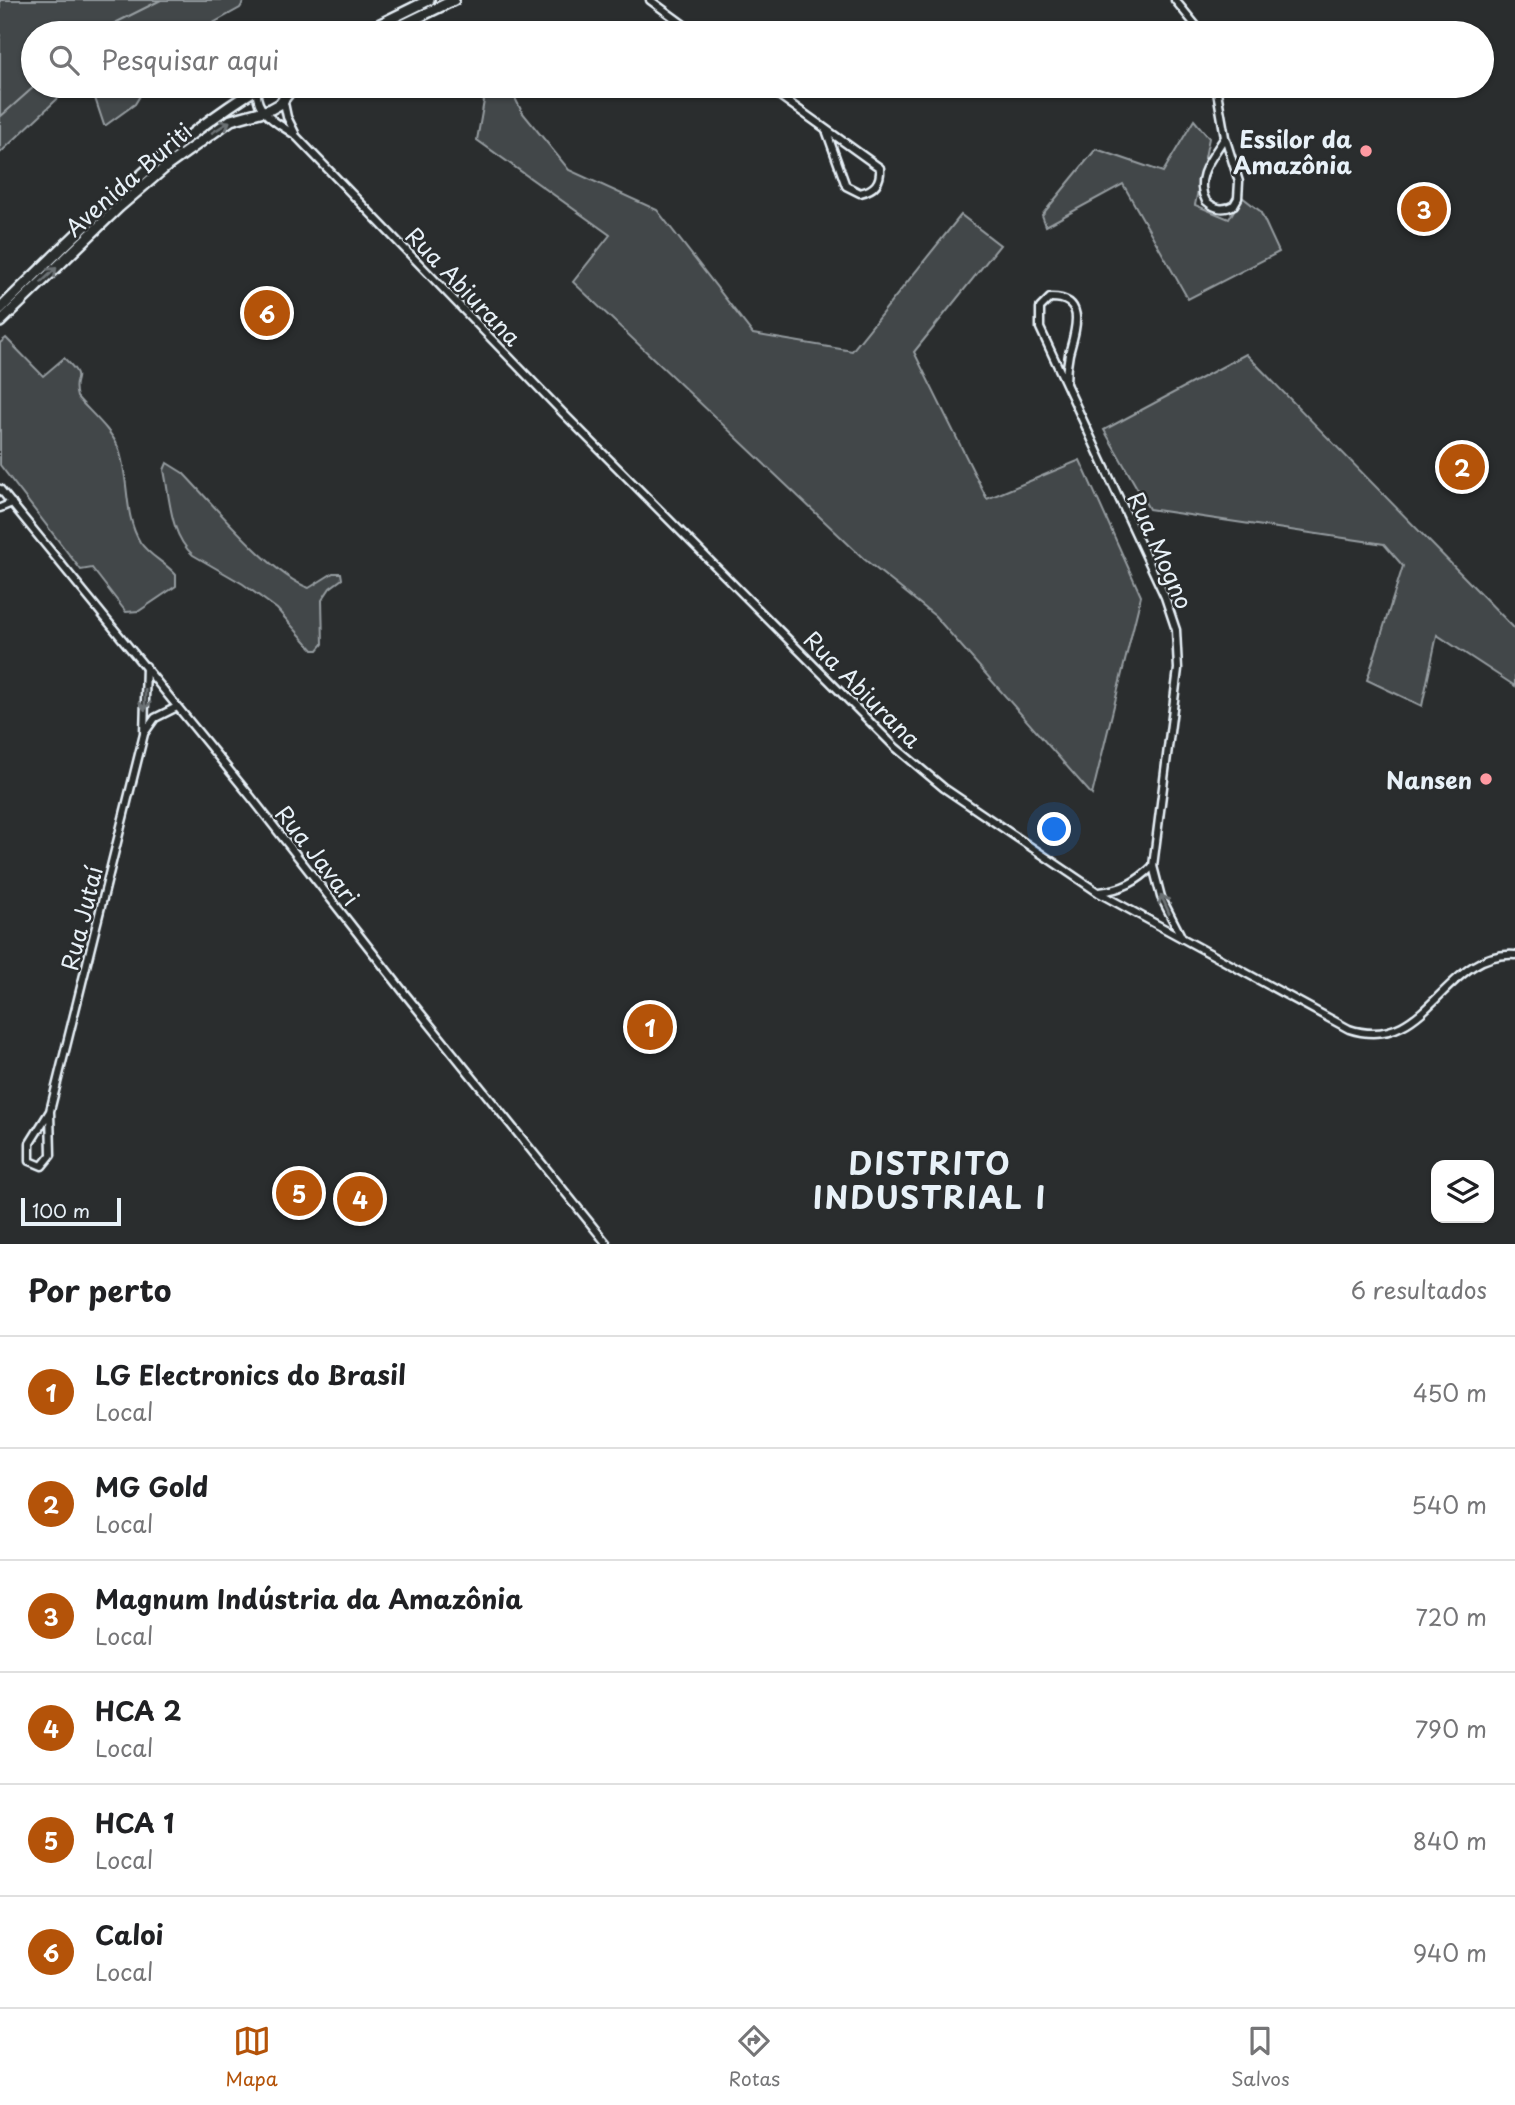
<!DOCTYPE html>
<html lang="pt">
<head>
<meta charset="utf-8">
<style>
  :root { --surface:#fff; --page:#f2f2f2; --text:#202124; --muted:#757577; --line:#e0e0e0; --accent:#b45309 }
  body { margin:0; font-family:"Playpen Sans",sans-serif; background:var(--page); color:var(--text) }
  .controls { position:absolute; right:21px; bottom:21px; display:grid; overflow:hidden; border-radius:14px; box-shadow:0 2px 5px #0004 }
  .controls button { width:63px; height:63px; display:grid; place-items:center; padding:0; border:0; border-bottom:2px solid var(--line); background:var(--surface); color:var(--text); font:35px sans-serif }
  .scale { position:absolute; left:21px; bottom:18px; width:100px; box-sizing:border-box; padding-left:7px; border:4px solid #e8f1f8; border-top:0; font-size:19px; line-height:24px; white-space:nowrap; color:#e8f1f8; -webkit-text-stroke:5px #2a2d2e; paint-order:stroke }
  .you { position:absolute; left:1055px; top:830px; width:24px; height:24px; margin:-18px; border:5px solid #fff; border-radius:50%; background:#1a73e8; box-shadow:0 0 0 10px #1a73e833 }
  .badge { display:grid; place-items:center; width:46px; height:46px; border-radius:50%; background:var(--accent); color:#fff; font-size:23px; font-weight:700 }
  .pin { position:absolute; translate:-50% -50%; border:4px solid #fff; box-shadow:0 2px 7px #0006 }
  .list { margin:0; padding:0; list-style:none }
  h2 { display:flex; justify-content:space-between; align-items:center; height:91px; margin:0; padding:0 28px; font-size:30px }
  h2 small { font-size:23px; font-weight:400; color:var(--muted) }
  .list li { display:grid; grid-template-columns:46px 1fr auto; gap:21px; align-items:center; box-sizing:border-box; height:112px; padding:0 28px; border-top:2px solid var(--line) }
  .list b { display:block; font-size:26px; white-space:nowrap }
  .list p { margin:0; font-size:23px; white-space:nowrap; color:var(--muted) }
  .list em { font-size:23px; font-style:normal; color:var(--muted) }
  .icon { flex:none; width:38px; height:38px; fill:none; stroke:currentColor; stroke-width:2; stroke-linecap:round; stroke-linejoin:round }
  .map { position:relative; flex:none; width:1515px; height:1244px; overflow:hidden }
  .search { position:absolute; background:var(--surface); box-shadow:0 2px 5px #0004; left:21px; right:21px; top:21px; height:77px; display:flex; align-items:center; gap:18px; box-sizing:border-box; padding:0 24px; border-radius:38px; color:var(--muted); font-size:26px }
  .sheet { height:763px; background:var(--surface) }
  nav { display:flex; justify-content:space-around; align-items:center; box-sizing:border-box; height:98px; border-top:2px solid var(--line); background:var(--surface); font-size:19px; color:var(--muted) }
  nav a { display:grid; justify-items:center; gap:4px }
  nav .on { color:var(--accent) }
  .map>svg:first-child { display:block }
  .green { fill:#424648; stroke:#959ca0; stroke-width:2 }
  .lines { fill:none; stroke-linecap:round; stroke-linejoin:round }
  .stream { stroke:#989fa3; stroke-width:2 }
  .minor-casing { stroke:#e8f1f8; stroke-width:11 }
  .secondary-casing { stroke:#e8f1f8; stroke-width:14 }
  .minor { stroke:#2a2d2e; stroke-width:6 }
  .secondary { stroke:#2a2d2e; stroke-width:9 }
  .oneway { stroke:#6c7275 }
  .poi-dot { fill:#ff9aa2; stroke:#2a2d2e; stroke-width:2.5 }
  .labels { text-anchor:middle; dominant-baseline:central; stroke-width:5; stroke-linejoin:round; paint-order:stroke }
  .poi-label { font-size:23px; font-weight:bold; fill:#e8f1f8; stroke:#2a2d2e; text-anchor:end }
  .street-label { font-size:23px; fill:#e8f1f8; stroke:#2a2d2e }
  .district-label { font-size:30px; font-weight:bold; letter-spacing:2px; fill:#e8f1f8; stroke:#2a2d2e }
</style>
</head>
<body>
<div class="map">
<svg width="1515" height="1244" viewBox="0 0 1515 1244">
  <rect width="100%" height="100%" fill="#2a2d2e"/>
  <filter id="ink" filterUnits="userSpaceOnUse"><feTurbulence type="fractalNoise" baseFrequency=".0143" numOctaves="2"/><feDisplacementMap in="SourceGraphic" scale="14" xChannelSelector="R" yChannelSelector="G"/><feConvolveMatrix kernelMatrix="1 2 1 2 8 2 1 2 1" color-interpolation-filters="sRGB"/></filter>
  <g filter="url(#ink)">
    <g class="green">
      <path d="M 0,0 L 245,0 L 240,8 L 195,33 L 33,33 L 33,86 L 71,86 L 0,153 Z"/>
      <path d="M 91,86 L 146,86 L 135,104 L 106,125 L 104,125 Z"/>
      <path d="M 468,86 L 509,86 L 522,112 L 569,170 L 657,210 L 753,334 L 852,351 L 961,215 L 1000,245 L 914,352 L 987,499 L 1080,460 L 1141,596 L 1092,795 L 935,616 L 864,559 L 573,282 L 610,235 L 477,140 L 484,101 Z"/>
      <path d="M 1194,120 L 1209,138 L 1195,205 L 1229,219 L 1242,197 L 1260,211 L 1279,252 L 1188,299 L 1123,184 L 1046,226 L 1042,215 L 1096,149 L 1163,172 Z"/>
      <path d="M 6,338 L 43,376 L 64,358 C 89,382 70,374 77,397 C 89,411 112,431 118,447 C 130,477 123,514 140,542 C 149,556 165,562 176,575 L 176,586 L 139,611 L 126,612 L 92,568 L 81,570 L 0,465 L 0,343 Z"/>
      <path d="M 1246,354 L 1515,629 L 1515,686 L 1437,635 L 1422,706 L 1367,680 L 1403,566 L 1384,544 L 1149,509 L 1104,430 Z"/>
      <path d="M 167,463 L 183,473 C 214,505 270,574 309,588 L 333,573 L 341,573 L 342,579 L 330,588 L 322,600 L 323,644 L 318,650 L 313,650 L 277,609 L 243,584 L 193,555 C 170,535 170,499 164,470 Z"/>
    </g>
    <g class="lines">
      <g class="stream">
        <path d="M 95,33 L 161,0"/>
        <path d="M 0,117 L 35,86"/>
      </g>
      <defs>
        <g id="minor">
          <path d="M 650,0 L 695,33"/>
          <path d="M 1175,0 L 1202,33"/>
          <path d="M 278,86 L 282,93 L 287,117 L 295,133"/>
          <path d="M 766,86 L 880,168 C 881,183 874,190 860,193 L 846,186 L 826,130"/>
          <path d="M 1216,86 L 1225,137 L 1239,182 L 1238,198 L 1234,205 C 1223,211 1215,209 1206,201 C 1193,177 1213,157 1225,137"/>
          <path d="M 257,88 C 254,113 278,123 295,135 L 563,413 L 895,747 L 944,788 L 1099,893 L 1349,1029 C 1428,1055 1444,950 1515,955"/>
          <path d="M 1066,383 C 1066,373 1067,364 1069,354 C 1075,331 1088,297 1050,298 L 1040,308 L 1040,328 L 1165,597 L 1176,630 L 1178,669 L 1153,866 L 1161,897 L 1182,938"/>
          <path d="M 0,489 L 251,797 L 406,995 L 607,1244"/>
          <path d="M 0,508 L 12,503"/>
          <path d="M 145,732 L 155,718 L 177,707"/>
          <path d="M 1100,892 C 1123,889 1137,882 1153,866"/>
          <path d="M 50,1111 L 30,1143 L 30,1161 L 42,1166 L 51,1155 L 50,1111 L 144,734 L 146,666"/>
        </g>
        <g id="secondary">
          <path d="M 362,33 L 429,0"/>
          <path d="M 386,33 L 454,0"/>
          <path d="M 0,309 C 82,228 162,147 261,86"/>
          <path d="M 0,322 L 119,207 L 168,165 L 231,120 L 271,109 L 280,104 L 294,86"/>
        </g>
      </defs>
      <use href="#minor" class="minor-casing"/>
      <use href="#secondary" class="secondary-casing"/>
      <use href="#minor" class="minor"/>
      <use href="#secondary" class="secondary"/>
    </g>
    <defs><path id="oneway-shaft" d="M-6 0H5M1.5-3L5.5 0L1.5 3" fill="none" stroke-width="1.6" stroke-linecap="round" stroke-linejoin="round" transform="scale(1.75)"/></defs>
    <g class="oneway">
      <use href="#oneway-shaft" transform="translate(221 127) rotate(-32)"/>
      <use href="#oneway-shaft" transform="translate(49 275) rotate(-44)"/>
      <use href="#oneway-shaft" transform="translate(145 700) rotate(91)"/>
      <use href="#oneway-shaft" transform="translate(1165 904) rotate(-114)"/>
    </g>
  </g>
  <g class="poi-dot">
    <circle cx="1366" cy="151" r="7"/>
    <circle cx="1486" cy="779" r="7"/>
  </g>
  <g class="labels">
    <g class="poi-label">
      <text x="1352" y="138">Essilor da<tspan x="1352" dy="26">Amazônia</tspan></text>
      <text x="1472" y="779">Nansen</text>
    </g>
    <g class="street-label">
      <text transform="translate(128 179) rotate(-41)">Avenida Buriti</text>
      <text transform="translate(464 286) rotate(46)">Rua Abiurana</text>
      <text transform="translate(1161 550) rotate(66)">Rua Mogno</text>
      <text transform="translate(863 689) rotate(45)">Rua Abiurana</text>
      <text transform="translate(318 855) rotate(52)">Rua Javari</text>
      <text transform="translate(81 918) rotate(-76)">Rua Jutaí</text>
    </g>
    <g class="district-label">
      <text x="930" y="1162">DISTRITO<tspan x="930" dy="34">INDUSTRIAL I</tspan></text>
    </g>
  </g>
</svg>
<div class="controls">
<button><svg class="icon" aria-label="layers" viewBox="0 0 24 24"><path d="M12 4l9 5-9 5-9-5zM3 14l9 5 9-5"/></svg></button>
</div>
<div class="scale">100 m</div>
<div class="you"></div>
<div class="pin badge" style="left:650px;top:1027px">1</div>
<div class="pin badge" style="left:1462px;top:467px">2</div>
<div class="pin badge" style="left:1424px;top:209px">3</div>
<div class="pin badge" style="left:360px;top:1199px">4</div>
<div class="pin badge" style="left:299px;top:1193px">5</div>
<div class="pin badge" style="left:267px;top:313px">6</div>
<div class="search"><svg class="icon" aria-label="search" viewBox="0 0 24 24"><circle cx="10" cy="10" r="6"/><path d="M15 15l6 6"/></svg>Pesquisar aqui</div>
</div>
<section class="sheet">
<h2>Por perto<small>6 resultados</small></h2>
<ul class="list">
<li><span class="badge">1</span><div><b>LG Electronics do Brasil</b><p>Local</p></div><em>450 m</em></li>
<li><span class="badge">2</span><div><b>MG Gold</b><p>Local</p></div><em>540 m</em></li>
<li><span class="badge">3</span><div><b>Magnum Indústria da Amazônia</b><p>Local</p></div><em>720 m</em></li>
<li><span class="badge">4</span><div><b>HCA 2</b><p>Local</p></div><em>790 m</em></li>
<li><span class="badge">5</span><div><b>HCA 1</b><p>Local</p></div><em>840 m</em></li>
<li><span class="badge">6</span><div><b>Caloi</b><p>Local</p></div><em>940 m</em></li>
</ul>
</section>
<nav>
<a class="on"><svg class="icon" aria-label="map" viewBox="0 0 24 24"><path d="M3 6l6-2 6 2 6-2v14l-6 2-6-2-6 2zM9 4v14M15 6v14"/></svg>Mapa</a>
<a><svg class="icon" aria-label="directions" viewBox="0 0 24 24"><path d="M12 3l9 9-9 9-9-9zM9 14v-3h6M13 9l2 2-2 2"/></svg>Rotas</a>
<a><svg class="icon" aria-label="saved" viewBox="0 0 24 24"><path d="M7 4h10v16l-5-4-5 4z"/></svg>Salvos</a>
</nav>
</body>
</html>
